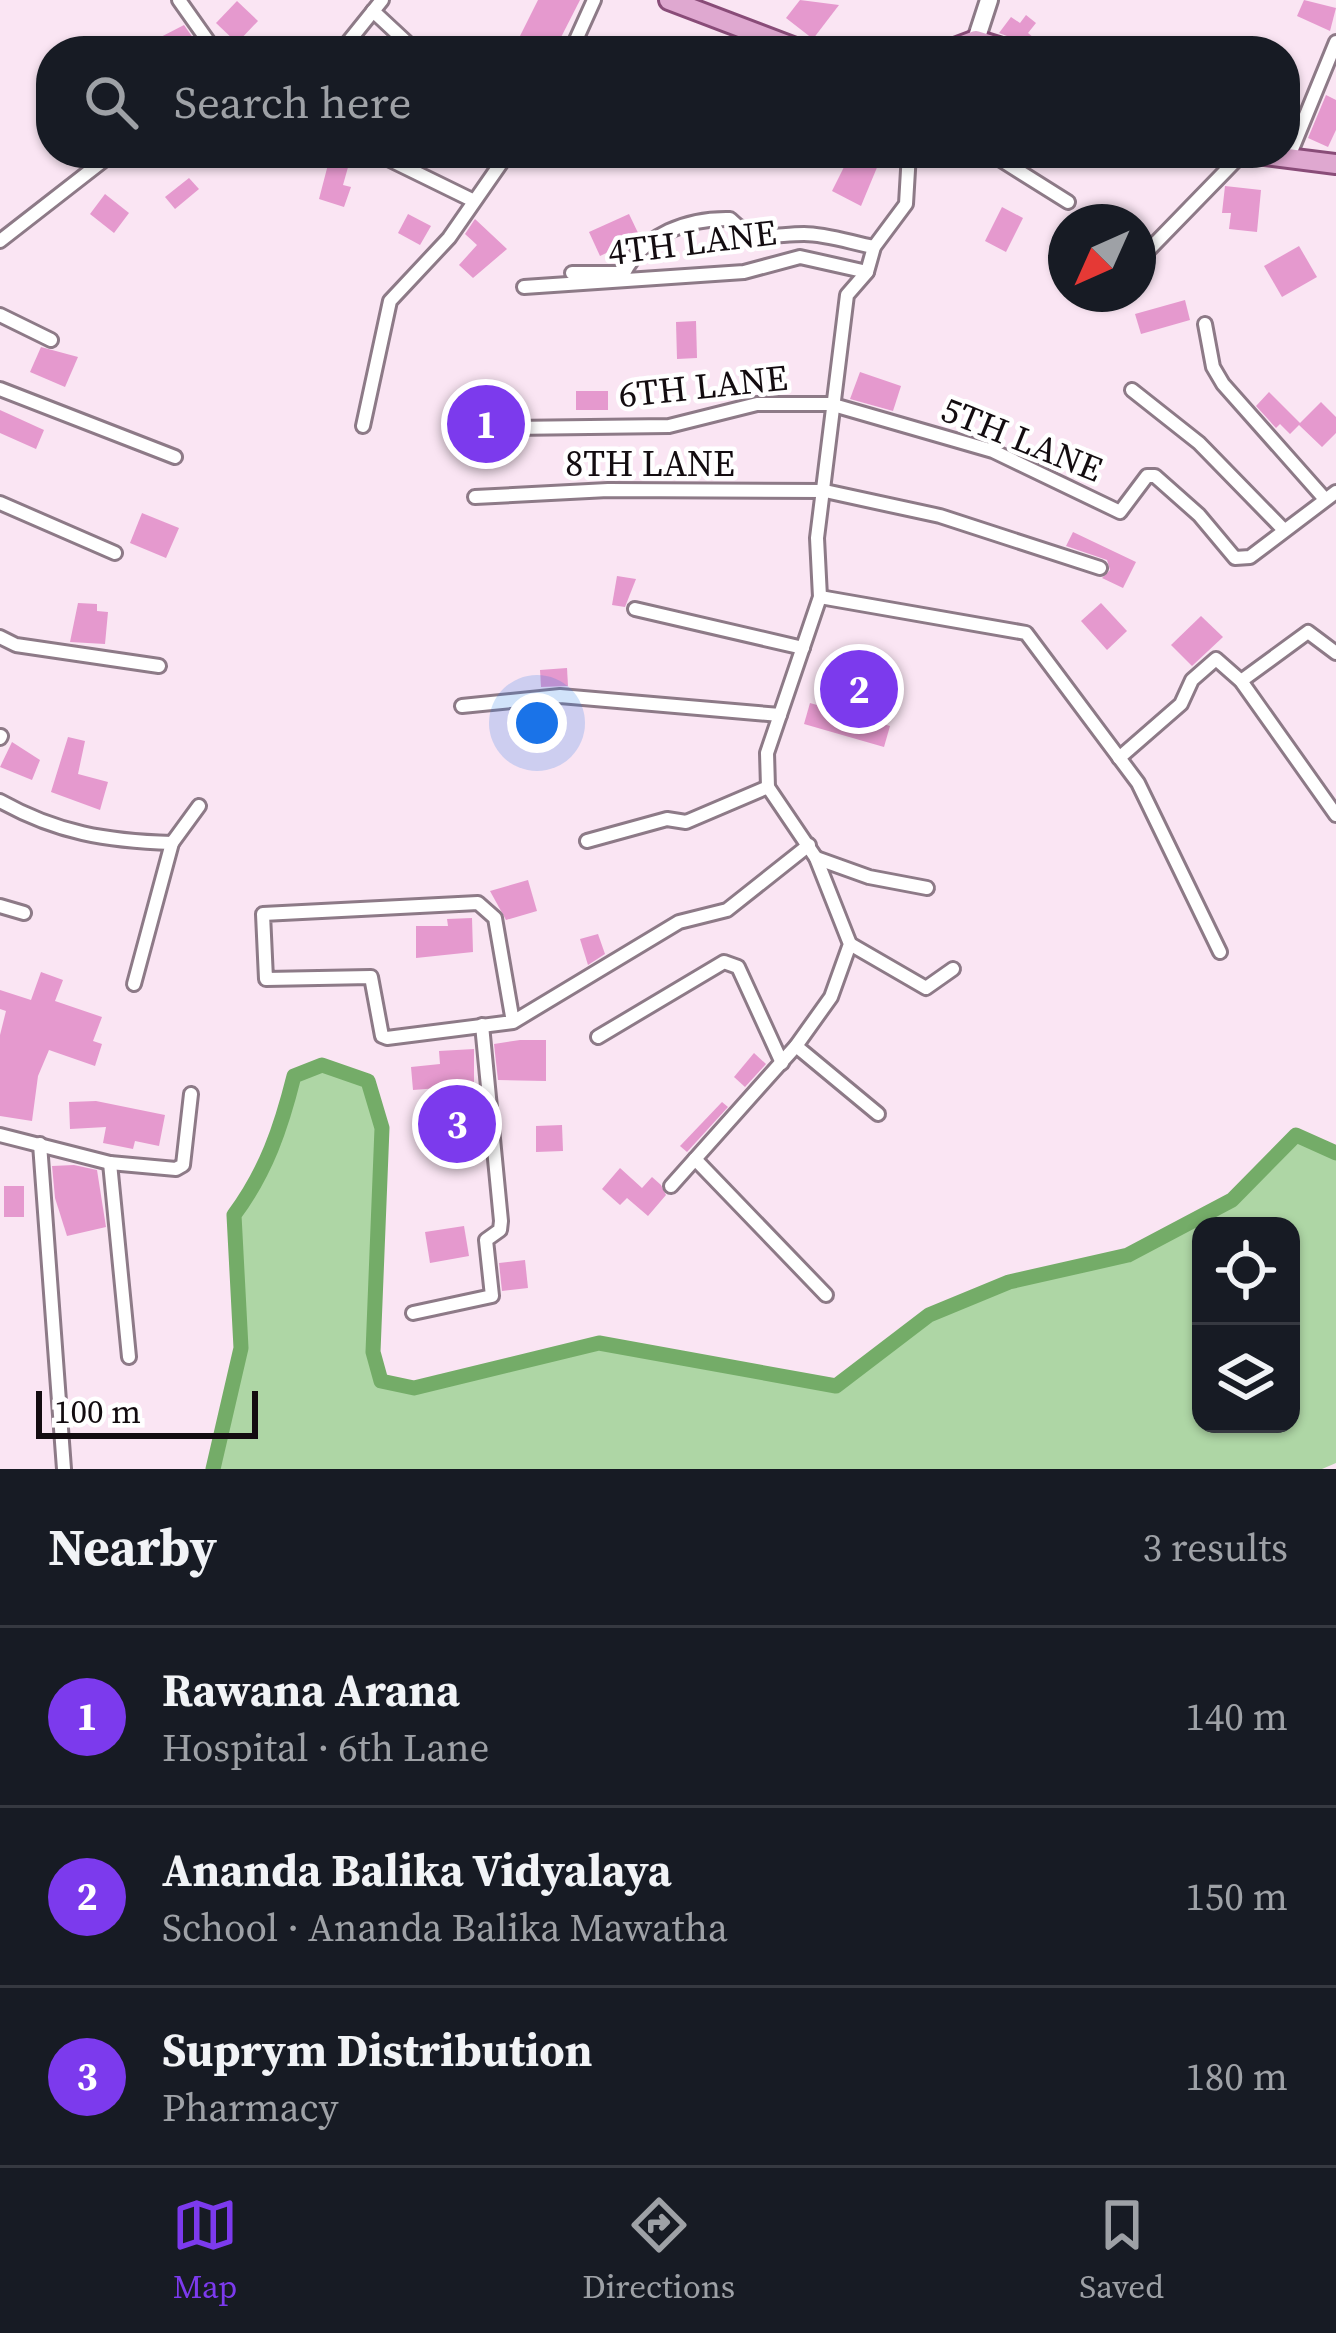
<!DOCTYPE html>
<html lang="en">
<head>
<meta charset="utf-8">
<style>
  :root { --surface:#171b24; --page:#20242c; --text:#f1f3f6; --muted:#9ea1a6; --line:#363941; --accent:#7c3aed }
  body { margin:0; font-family:"Source Serif 4",serif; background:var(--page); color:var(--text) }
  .controls { position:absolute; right:36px; bottom:36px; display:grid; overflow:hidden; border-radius:24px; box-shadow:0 3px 9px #0004 }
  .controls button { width:108px; height:108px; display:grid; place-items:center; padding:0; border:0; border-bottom:3px solid var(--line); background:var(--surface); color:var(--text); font:60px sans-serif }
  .compass { position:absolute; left:1048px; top:204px; width:108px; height:108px; border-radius:50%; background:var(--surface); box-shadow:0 3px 9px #0004; rotate:225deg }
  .scale { position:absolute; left:36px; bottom:30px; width:222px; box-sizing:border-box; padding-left:12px; border:6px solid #130c10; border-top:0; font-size:33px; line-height:42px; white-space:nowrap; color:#130c10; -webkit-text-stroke:9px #fff; paint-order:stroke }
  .you { position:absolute; left:537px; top:723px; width:42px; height:42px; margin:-30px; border:9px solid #fff; border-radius:50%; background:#1a73e8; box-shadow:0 0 0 18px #1a73e833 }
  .badge { display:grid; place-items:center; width:78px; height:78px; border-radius:50%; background:var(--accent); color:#fff; font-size:39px; font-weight:700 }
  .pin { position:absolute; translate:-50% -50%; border:6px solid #fff; box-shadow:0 3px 12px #0006 }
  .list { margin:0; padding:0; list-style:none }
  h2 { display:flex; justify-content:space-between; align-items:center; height:156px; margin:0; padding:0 48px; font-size:51px }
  h2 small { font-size:39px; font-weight:400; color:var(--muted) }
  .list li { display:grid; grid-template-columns:78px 1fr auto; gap:36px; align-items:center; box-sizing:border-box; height:180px; padding:0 48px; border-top:3px solid var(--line) }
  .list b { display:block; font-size:45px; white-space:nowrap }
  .list p { margin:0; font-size:39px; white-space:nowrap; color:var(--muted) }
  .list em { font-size:39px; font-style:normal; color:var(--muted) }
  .icon { flex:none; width:66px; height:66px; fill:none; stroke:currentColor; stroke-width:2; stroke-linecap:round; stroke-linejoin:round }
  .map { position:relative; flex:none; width:1336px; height:1469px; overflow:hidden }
  .search { position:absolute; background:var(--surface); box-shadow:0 3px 9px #0004; left:36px; right:36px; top:36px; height:132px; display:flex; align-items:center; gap:30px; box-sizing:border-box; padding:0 42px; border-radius:48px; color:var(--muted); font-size:45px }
  .sheet { height:696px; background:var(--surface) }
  nav { display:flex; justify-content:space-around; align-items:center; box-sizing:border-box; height:168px; border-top:3px solid var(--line); background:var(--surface); font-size:33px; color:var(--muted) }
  nav a { display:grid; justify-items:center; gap:6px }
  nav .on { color:var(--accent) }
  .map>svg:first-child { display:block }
  .green { fill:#aed6a5; fill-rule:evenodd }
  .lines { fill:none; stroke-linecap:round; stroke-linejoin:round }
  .canal { stroke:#74ac68; stroke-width:15 }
  .building { fill:#e599ce }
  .street-casing { stroke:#8d7a87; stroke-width:18 }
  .secondary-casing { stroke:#8d7a87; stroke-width:22 }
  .primary-casing { stroke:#894c78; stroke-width:24 }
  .street { stroke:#fff; stroke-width:12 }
  .secondary { stroke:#fff; stroke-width:16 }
  .primary { stroke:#dfa8d0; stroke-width:18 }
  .labels { text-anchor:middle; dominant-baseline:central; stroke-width:9; stroke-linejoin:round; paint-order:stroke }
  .street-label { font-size:36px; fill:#130c10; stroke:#fff }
</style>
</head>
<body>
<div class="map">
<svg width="1336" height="1469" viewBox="0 0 1336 1469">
  <rect width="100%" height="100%" fill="#fae5f3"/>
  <path class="green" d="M 322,1065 L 368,1081 L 382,1128 L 373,1352 L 382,1381 L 414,1388 L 599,1343 L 836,1386 L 929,1315 L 1009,1282 L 1128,1255 L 1232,1200 L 1296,1135 L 1336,1153 L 1336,1463 L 1322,1469 L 213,1469 L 241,1348 L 234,1215 C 266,1172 281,1128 294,1076 ZM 1201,1226 L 1291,1226 L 1291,1424 L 1201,1424 Z"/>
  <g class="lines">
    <path class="canal" d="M 213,1469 L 241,1348 L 234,1215 C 266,1172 281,1128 294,1076 L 322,1065 L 368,1081 L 382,1128 L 373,1352 L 381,1381 L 414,1388 L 599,1343 L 836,1386 L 929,1315 L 1009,1282 L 1128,1255 L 1232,1200 L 1296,1135 L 1336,1153"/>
  </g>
  <g class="building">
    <path d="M 538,0 L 580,0 L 554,51 L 515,46 Z"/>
    <path d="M 800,0 L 839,5 L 813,39 L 786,18 Z"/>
    <path d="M 1304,0 L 1336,8 L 1330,31 L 1297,16 Z"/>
    <path d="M 237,1 L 258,21 L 237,43 L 216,23 Z"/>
    <path d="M 1026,15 L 1036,23 L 1028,33 L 1034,38 L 1024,51 L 1020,41 L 999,33 L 1011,17 L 1020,23 Z"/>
    <path d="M 184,25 L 202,51 L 159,51 L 153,41 Z"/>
    <path d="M 1326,95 L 1336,100 L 1336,130 L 1328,147 L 1308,138 Z"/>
    <path d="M 331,153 L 352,153 L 343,185 L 351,187 L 344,207 L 319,199 Z"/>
    <path d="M 851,153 L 883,153 L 861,206 L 832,191 Z"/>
    <path d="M 189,178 L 199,189 L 175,209 L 165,197 Z"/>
    <path d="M 1225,186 L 1261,190 L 1257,232 L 1229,229 L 1231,213 L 1222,213 Z"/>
    <path d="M 105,194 L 129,213 L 114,233 L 90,214 Z"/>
    <path d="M 1002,207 L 1023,218 L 1006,252 L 985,241 Z"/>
    <path d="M 408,214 L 431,226 L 420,245 L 398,233 Z"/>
    <path d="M 629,214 L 640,237 L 600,256 L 589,232 Z"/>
    <path d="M 475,219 L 507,249 L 473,278 L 459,265 L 477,245 L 465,234 Z"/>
    <path d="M 1299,246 L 1317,277 L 1282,297 L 1264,266 Z"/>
    <path d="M 1185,300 L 1190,320 L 1141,334 L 1135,314 Z"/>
    <path d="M 696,321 L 697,358 L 677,359 L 676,322 Z"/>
    <path d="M 41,347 L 78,357 L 65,387 L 30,372 Z"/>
    <path d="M 860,372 L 901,386 L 893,411 L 850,399 Z"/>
    <rect x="576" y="391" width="32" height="19"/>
    <path d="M 1269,392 L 1300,423 L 1321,402 L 1336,417 L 1336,433 L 1322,447 L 1299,425 L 1290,434 L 1280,424 L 1276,428 L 1256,406 Z"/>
    <path d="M 0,410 L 44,430 L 36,449 L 0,433 Z"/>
    <path d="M 142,513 L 179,528 L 166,558 L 130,543 Z"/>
    <path d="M 1073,532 L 1136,562 L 1123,588 L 1102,578 L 1110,570 L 1107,560 L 1066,546 Z"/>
    <path d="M 617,576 L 636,579 L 625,607 L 612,605 Z"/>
    <path d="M 78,603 L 97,604 L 97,611 L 108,612 L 105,644 L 70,642 Z"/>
    <path d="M 1101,603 L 1127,631 L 1107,650 L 1081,621 Z"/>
    <path d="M 1201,616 L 1223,637 L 1192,666 L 1171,645 Z"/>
    <path d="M 567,668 L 568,686 L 541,687 L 540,670 Z"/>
    <path d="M 810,703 L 890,726 L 884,747 L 804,724 Z"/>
    <path d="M 68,737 L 85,741 L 78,774 L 108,782 L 100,810 L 51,792 Z"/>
    <path d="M 12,742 L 40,760 L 32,780 L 0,767 Z"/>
    <path d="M 528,880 L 537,911 L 506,920 L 490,891 Z"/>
    <path d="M 472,918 L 473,952 L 416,958 L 416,926 L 448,926 L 447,919 Z"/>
    <path d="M 598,934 L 605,954 L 588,965 L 580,939 Z"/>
    <path d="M 41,972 L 63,980 L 55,1001 L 102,1017 L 93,1041 L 102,1044 L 95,1066 L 49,1050 L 38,1076 L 32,1121 L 0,1116 L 0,1035 L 6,1011 L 0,1009 L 0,990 L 31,1000 Z"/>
    <path d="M 520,1040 L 546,1040 L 546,1081 L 498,1080 L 494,1044 Z"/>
    <path d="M 474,1049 L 474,1122 L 452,1122 L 451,1087 L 413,1090 L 411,1067 L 440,1064 L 439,1051 Z"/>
    <path d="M 754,1053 L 766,1064 L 745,1087 L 734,1077 Z"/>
    <path d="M 96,1101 L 165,1115 L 159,1146 L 135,1141 L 133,1149 L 103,1143 L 106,1127 L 70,1129 L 69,1102 Z"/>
    <path d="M 722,1102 L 728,1107 L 687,1152 L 680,1146 Z"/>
    <path d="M 562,1125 L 563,1151 L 536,1152 L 536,1126 Z"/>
    <path d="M 74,1165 L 97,1170 L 106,1227 L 67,1236 L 55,1198 L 52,1166 Z"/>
    <path d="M 620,1168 L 642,1188 L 652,1177 L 661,1185 L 666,1195 L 648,1216 L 627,1198 L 620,1205 L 602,1189 Z"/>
    <rect x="4" y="1186" width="20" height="31"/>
    <path d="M 464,1226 L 469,1256 L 430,1263 L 425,1232 Z"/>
    <path d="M 525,1260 L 528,1288 L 502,1291 L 499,1263 Z"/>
  </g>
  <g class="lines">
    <defs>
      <g id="street">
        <path d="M 179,0 L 215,51"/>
        <path d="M 373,11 L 416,51"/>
        <path d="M 341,51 L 382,0"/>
        <path d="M 571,51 L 594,0"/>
        <path d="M 376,153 L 472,200"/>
        <path d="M 990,153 L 1068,202"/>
        <path d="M 1288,159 L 1336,42"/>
        <path d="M 0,241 L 113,153"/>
        <path d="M 1138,261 L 1243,153"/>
        <path d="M 572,273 L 624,273 C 644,234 688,218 730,219 C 755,244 772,234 804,234 C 827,234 852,243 874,247"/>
        <path d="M 524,287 L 744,272 L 800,257 L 867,272"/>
        <path d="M 0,315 L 51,340"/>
        <path d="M 1205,324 L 1213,367 L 1223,384 L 1324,498"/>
        <path d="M 0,389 L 175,457"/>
        <path d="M 1132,390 L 1199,443 L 1282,528"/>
        <path d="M 363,426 L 390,301 L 449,238 L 508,153"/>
        <path d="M 510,428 L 669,426 L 757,404 L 830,404 L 993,451 L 1120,512 L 1147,476 L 1155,476 L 1199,515 L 1235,558 L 1250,557 L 1336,492"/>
        <path d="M 475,497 L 608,490 L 825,491 L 940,516 L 1100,568"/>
        <path d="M 0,503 L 115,553"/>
        <path d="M 820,597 L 1026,633 L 1138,783 L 1220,952"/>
        <path d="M 635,609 L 803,648"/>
        <path d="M 0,637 L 16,645 L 159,666"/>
        <path d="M 1241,681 L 1308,632 L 1336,653"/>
        <path d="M 462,706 L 560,696 L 780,715"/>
        <path d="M 0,738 L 1,736"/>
        <path d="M 1119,758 L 1181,704 L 1192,680 L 1216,659 L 1241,681 L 1336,815"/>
        <path d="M 0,801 C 57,833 107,841 172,843 L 199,806"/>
        <path d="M 587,841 L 667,819 L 686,822 L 768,787"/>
        <path d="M 816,858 L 869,877 L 927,888"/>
        <path d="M 0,906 L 24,913"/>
        <path d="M 850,944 L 926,988 L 953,969"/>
        <path d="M 134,984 L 172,843"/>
        <path d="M 513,1022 L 495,918 L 478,903 L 263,914 L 266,979 L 371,977 L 382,1036 L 387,1038 L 513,1022 L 679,922 L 727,910 L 809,845"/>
        <path d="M 598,1037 L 724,962 L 738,967 L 782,1063"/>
        <path d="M 796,1046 L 878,1114"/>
        <path d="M 0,1135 L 110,1163 L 176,1169 L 183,1165 L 191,1094"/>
        <path d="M 40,1144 L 64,1469"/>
        <path d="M 695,1159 L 826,1295"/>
        <path d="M 110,1163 L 129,1357"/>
        <path d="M 671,1186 L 796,1046 L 831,997 L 850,944 L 816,858 L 768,787 L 767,753 L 820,597 L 817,538 L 847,295 L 867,272 L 874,247 L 906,204 L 909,153"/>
        <path d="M 413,1313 L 492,1296 L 486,1240 L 500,1230 L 501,1221 L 482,1025"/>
      </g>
      <path id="secondary" d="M 976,40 L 989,0"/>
      <g id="primary">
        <path d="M 669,0 L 803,51"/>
        <path d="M 947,51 L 976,40 L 1011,51"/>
        <path d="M 1248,153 L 1336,164"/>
      </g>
    </defs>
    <use href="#street" class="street-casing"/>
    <use href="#secondary" class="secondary-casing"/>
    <use href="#primary" class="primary-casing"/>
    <use href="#street" class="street"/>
    <use href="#secondary" class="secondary"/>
    <use href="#primary" class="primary"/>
  </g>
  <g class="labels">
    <g class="street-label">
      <text transform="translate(692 242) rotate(-7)">4TH LANE</text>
      <text transform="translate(703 386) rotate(-6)">6TH LANE</text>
      <text transform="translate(1022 439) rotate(22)">5TH LANE</text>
      <text x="650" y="463">8TH LANE</text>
    </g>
  </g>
</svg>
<div class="controls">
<button><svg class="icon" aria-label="locate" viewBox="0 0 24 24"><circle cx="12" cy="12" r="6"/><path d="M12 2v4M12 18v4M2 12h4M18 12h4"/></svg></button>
<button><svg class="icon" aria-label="layers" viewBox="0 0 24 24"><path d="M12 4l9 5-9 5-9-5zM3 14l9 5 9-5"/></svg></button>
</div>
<svg class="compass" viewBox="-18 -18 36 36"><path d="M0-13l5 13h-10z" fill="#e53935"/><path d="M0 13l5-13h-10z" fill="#9ea1a6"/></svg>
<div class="scale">100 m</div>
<div class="you"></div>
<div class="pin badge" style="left:486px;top:424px">1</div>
<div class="pin badge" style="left:859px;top:689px">2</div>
<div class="pin badge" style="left:457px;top:1124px">3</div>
<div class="search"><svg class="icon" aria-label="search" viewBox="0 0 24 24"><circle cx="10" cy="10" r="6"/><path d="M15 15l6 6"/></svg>Search here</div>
</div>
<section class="sheet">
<h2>Nearby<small>3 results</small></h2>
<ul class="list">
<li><span class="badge">1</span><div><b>Rawana Arana</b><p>Hospital · 6th Lane</p></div><em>140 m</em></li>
<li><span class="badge">2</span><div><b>Ananda Balika Vidyalaya</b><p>School · Ananda Balika Mawatha</p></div><em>150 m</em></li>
<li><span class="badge">3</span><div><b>Suprym Distribution</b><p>Pharmacy</p></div><em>180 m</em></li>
</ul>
</section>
<nav>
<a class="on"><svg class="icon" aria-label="map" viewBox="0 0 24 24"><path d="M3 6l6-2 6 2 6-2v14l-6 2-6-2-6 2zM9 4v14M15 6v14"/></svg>Map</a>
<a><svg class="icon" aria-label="directions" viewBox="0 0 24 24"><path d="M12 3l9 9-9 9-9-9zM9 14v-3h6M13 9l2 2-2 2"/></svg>Directions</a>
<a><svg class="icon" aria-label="saved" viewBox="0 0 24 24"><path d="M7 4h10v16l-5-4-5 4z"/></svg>Saved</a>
</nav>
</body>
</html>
